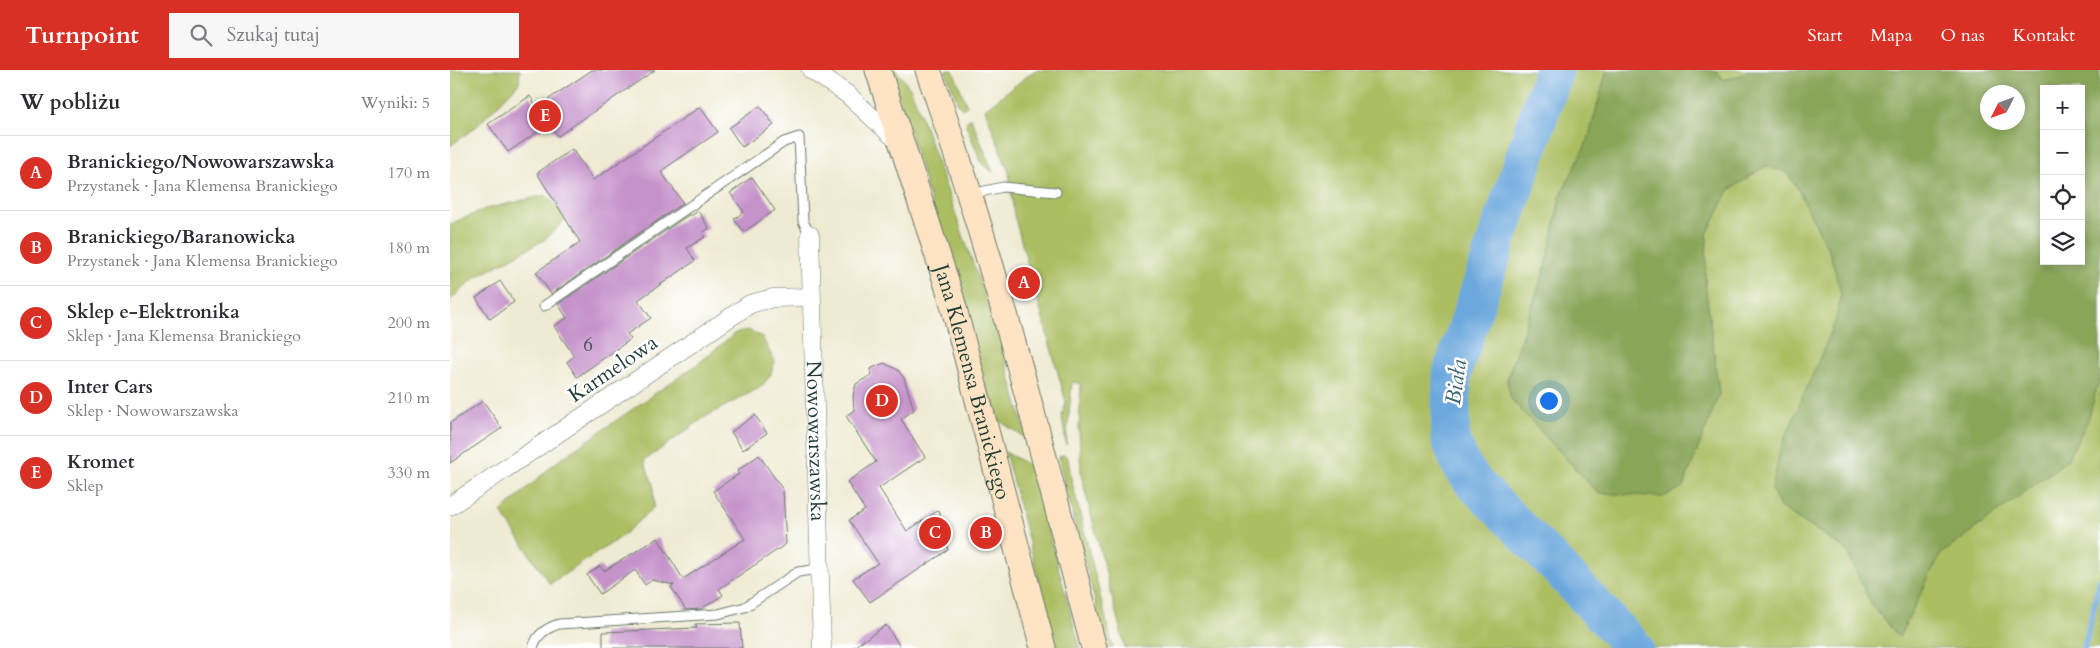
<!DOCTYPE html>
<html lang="pl">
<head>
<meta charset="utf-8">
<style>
  :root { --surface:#fff; --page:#f7f7f7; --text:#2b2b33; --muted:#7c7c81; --line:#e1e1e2; --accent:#d93025 }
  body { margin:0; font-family:Cardo,serif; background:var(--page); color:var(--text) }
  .controls { position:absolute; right:15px; top:15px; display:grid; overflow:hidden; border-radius:0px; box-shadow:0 2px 8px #0003 }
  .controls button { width:45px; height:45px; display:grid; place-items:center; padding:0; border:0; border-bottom:1px solid var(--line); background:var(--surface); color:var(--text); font:25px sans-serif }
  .compass { position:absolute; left:1530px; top:15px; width:45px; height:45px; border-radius:50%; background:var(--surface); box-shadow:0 2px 8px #0003; rotate:228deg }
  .you { position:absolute; left:1098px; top:330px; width:18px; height:18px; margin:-12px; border:4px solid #fff; border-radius:50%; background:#1a73e8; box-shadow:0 0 0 8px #1a73e833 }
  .badge { display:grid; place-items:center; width:32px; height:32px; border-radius:50%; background:var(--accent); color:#fff; font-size:16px; font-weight:700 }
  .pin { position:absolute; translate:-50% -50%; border:2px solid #fff; box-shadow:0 1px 5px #0006 }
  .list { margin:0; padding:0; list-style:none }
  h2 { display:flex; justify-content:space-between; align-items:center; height:65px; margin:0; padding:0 20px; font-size:21px }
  h2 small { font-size:16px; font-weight:400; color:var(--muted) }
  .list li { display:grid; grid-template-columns:32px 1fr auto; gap:15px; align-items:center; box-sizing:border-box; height:75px; padding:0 20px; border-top:1px solid var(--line) }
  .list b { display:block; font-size:19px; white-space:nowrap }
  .list p { margin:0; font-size:16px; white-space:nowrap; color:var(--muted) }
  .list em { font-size:16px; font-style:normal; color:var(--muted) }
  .icon { flex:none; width:28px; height:28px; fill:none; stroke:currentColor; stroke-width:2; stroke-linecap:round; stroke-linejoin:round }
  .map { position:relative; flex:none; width:1650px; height:578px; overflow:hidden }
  header { display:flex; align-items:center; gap:30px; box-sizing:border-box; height:70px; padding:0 25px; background:var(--accent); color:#fff }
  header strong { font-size:24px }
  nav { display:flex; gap:28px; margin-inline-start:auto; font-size:18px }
  .search { width:350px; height:45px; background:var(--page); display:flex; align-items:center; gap:12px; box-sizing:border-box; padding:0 18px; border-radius:0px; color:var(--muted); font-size:19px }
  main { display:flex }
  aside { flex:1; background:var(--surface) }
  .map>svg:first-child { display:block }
  .green { fill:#abbe62; stroke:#657e4b }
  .forest { fill:#88a558; stroke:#547146; fill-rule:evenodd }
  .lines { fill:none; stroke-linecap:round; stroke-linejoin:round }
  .stream { stroke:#6ca8dd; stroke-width:6 }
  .river { stroke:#6ca8dd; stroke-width:39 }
  .building { fill:#c592ca }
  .service-casing { stroke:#687a6b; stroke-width:11 }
  .minor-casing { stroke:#687a6b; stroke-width:19 }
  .secondary-casing { stroke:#687a6b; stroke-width:27 }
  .service { stroke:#fff; stroke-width:9 }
  .minor { stroke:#fff; stroke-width:18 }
  .secondary { stroke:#fee4c5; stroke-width:25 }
  .labels { text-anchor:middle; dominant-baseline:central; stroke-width:5; stroke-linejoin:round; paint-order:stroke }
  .number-label { font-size:19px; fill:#48525a }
  .street-label { font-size:21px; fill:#1f3d34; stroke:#fff }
  .water-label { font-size:22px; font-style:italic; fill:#3a626f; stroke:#fff }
</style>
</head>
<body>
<header>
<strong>Turnpoint</strong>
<div class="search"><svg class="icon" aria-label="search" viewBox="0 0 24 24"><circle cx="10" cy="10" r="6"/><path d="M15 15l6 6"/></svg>Szukaj tutaj</div>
<nav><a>Start</a><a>Mapa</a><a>O nas</a><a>Kontakt</a></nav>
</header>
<main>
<aside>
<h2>W pobliżu<small>Wyniki: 5</small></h2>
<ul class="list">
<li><span class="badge">A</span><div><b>Branickiego/Nowowarszawska</b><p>Przystanek · Jana Klemensa Branickiego</p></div><em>170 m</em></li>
<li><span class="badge">B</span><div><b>Branickiego/Baranowicka</b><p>Przystanek · Jana Klemensa Branickiego</p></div><em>180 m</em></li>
<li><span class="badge">C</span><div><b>Sklep e-Elektronika</b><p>Sklep · Jana Klemensa Branickiego</p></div><em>200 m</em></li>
<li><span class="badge">D</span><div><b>Inter Cars</b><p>Sklep · Nowowarszawska</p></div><em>210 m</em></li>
<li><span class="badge">E</span><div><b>Kromet</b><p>Sklep</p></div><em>330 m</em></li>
</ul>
</aside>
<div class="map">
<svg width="1650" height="578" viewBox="0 0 1650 578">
  <rect width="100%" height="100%" fill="#fff"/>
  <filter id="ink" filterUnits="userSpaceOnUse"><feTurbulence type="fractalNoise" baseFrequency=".02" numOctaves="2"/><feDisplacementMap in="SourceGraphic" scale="10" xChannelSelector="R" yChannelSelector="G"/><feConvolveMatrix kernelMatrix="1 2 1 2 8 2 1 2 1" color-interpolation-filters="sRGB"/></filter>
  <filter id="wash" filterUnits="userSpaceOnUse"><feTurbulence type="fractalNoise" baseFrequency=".0096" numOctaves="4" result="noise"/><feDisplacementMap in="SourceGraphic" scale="20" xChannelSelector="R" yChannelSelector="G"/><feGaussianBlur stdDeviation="1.12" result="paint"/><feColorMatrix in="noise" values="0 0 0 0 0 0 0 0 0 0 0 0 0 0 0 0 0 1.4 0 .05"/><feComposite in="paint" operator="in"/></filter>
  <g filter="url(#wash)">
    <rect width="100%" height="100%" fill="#efead2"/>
    <g class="green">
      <path d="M 0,0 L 70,0 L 69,13 L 26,57 L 0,76 Z"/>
      <path d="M 441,0 L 446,0 L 461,19 L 466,32 L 551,273 L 577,369 L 551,352 L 547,352 Z"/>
      <path d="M 495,0 L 503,0 L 517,36 L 512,39 L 509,36 Z"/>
      <path d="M 585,0 L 1157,0 L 1138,70 L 1110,127 L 1097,192 L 1057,309 L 1061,329 L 1148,423 L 1233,417 L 1269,324 L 1255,214 L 1257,164 L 1279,120 L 1315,96 L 1336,102 L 1348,119 L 1380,183 L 1391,223 L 1386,250 L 1330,437 L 1396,479 L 1422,536 L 1449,566 L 1490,485 L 1617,390 L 1638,350 L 1650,306 L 1650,578 L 675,578 L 631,405 L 629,359 L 631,314 L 622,312 L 616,375 L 612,346 L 616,332 L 564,145 L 559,103 L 535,39 Z"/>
      <path d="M 1265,0 L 1298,0 L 1294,4 L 1274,10 Z"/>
      <path d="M 521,48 L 543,102 L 532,94 L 516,55 L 517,51 Z"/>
      <path d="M 96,125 L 117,148 L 94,170 L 25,208 L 0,230 L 0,154 L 35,139 Z"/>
      <path d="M 298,260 L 312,267 L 325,292 L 320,306 L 311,317 L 255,347 L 194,391 L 203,414 L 204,437 L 171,467 L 100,514 L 51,442 L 105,393 L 249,293 L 285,263 Z"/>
      <path d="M 555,382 L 581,396 L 630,578 L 607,578 Z"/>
      <path d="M 615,385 L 618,388 L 621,408 L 663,578 L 657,578 L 608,387 Z"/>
    </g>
    <path class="forest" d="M 1157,0 L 1265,0 L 1274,10 L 1294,4 L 1298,0 L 1650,0 L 1650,306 L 1638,350 L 1617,390 L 1490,485 L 1449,567 L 1422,536 L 1396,479 L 1330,437 L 1322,420 L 1330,380 L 1386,250 L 1391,223 L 1380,183 L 1348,119 L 1336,102 L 1315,96 L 1279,120 L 1257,164 L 1255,214 L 1269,324 L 1233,417 L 1213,427 L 1148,423 L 1061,329 L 1057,310 L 1097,193 L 1110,127 L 1138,70 ZM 1594,19 L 1631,19 L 1631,191 L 1594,191 ZM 1538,22 L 1568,22 L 1568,52 L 1538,52 Z"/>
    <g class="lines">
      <path class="stream" d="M 1634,578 L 1650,510"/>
      <path class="river" d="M 1104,0 L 1002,303 L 1000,367 L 1010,393 L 1024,413 L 1111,500 L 1184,578"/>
    </g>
    <g id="blocks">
      <g class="building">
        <path d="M 142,0 L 205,0 L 108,66 L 99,54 L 58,82 L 38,54 L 80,26 L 87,37 Z"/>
        <path d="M 310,36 L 324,55 L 292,77 L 279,58 Z"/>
        <path d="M 250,37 L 268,62 L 211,101 L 233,133 L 101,224 L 86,202 L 130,172 L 87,103 L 122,79 L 143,110 Z"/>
        <path d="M 302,107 L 325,140 L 294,162 L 284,149 L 294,142 L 280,123 Z"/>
        <path d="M 248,141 L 259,158 L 252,163 L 255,167 L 237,178 L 245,191 L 188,230 L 201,248 L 177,264 L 181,269 L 127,307 L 117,292 L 124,286 L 104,256 L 117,248 L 108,234 L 240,144 L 241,146 Z"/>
        <path d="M 50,211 L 64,232 L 40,249 L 26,228 Z"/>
        <path d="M 434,293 L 448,300 L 454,308 L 464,340 L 451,349 L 475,387 L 429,418 L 457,461 L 489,440 L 498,480 L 420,532 L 403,509 L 428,493 L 399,450 L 415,440 L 397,412 L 426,392 L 396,346 L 404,340 L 403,326 L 406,314 L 421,305 L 420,299 Z"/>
        <path d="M 33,331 L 52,358 L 0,393 L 0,353 Z"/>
        <path d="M 305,345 L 317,363 L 293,380 L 281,362 Z"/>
        <path d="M 309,385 L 333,420 L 336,474 L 269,519 L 273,525 L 251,539 L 236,540 L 221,517 L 224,515 L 202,510 L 195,515 L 185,500 L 150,524 L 137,505 L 150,496 L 154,501 L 208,468 L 233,509 L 295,469 L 263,421 L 289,404 L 287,401 Z"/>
        <path d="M 290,553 L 292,578 L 153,578 L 153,562 L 247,558 L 245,554 Z"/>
        <path d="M 436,555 L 451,578 L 402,578 Z"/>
      </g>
    </g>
  </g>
  <g filter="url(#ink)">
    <use href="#blocks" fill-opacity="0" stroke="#687a6b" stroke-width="1"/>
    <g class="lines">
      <defs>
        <g id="service">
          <path d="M 521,124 L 553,117 L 606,122"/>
          <path d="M 94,236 L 334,72 L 349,67 L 353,151 L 360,165"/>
          <path d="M 83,578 C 86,565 96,558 109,554 L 268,544 L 295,537 L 348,502 L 369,499"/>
        </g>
        <g id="minor">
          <path d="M 361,0 L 397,24 L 451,74"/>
          <path id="s1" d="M 360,165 L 372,578"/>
          <path d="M 0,436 L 300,234 L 323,228 L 361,227"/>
        </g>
        <g id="secondary">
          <path id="s2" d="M 428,0 L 501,227 L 593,578"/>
          <path d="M 478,0 C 545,189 593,384 644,578"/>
        </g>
      </defs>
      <use href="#service" class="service-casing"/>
      <use href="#minor" class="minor-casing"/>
      <use href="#secondary" class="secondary-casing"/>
      <use href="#service" class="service"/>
      <use href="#minor" class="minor"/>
      <use href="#secondary" class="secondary"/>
    </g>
  </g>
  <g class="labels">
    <g class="number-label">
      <text x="138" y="275">6</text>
    </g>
    <g class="street-label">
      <text transform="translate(163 299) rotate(-34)">Karmelowa</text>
      <text stroke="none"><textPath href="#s2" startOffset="326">Jana Klemensa Branickiego</textPath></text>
      <text stroke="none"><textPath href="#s1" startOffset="206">Nowowarszawska</textPath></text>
    </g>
    <g class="water-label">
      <text transform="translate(1006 312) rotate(-82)">Biała</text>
    </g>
  </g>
</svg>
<div class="controls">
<button>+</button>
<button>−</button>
<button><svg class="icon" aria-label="locate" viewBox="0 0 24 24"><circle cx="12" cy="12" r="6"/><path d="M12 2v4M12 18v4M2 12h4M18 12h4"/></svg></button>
<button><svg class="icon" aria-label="layers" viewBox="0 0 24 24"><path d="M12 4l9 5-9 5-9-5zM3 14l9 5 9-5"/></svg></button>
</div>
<svg class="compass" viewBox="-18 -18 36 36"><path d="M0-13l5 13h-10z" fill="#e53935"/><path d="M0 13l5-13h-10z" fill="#7c7c81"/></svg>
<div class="you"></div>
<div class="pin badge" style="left:574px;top:213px">A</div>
<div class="pin badge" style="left:536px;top:463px">B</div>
<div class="pin badge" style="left:485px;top:463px">C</div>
<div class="pin badge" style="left:432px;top:331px">D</div>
<div class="pin badge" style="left:95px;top:46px">E</div>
</div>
</main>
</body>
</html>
